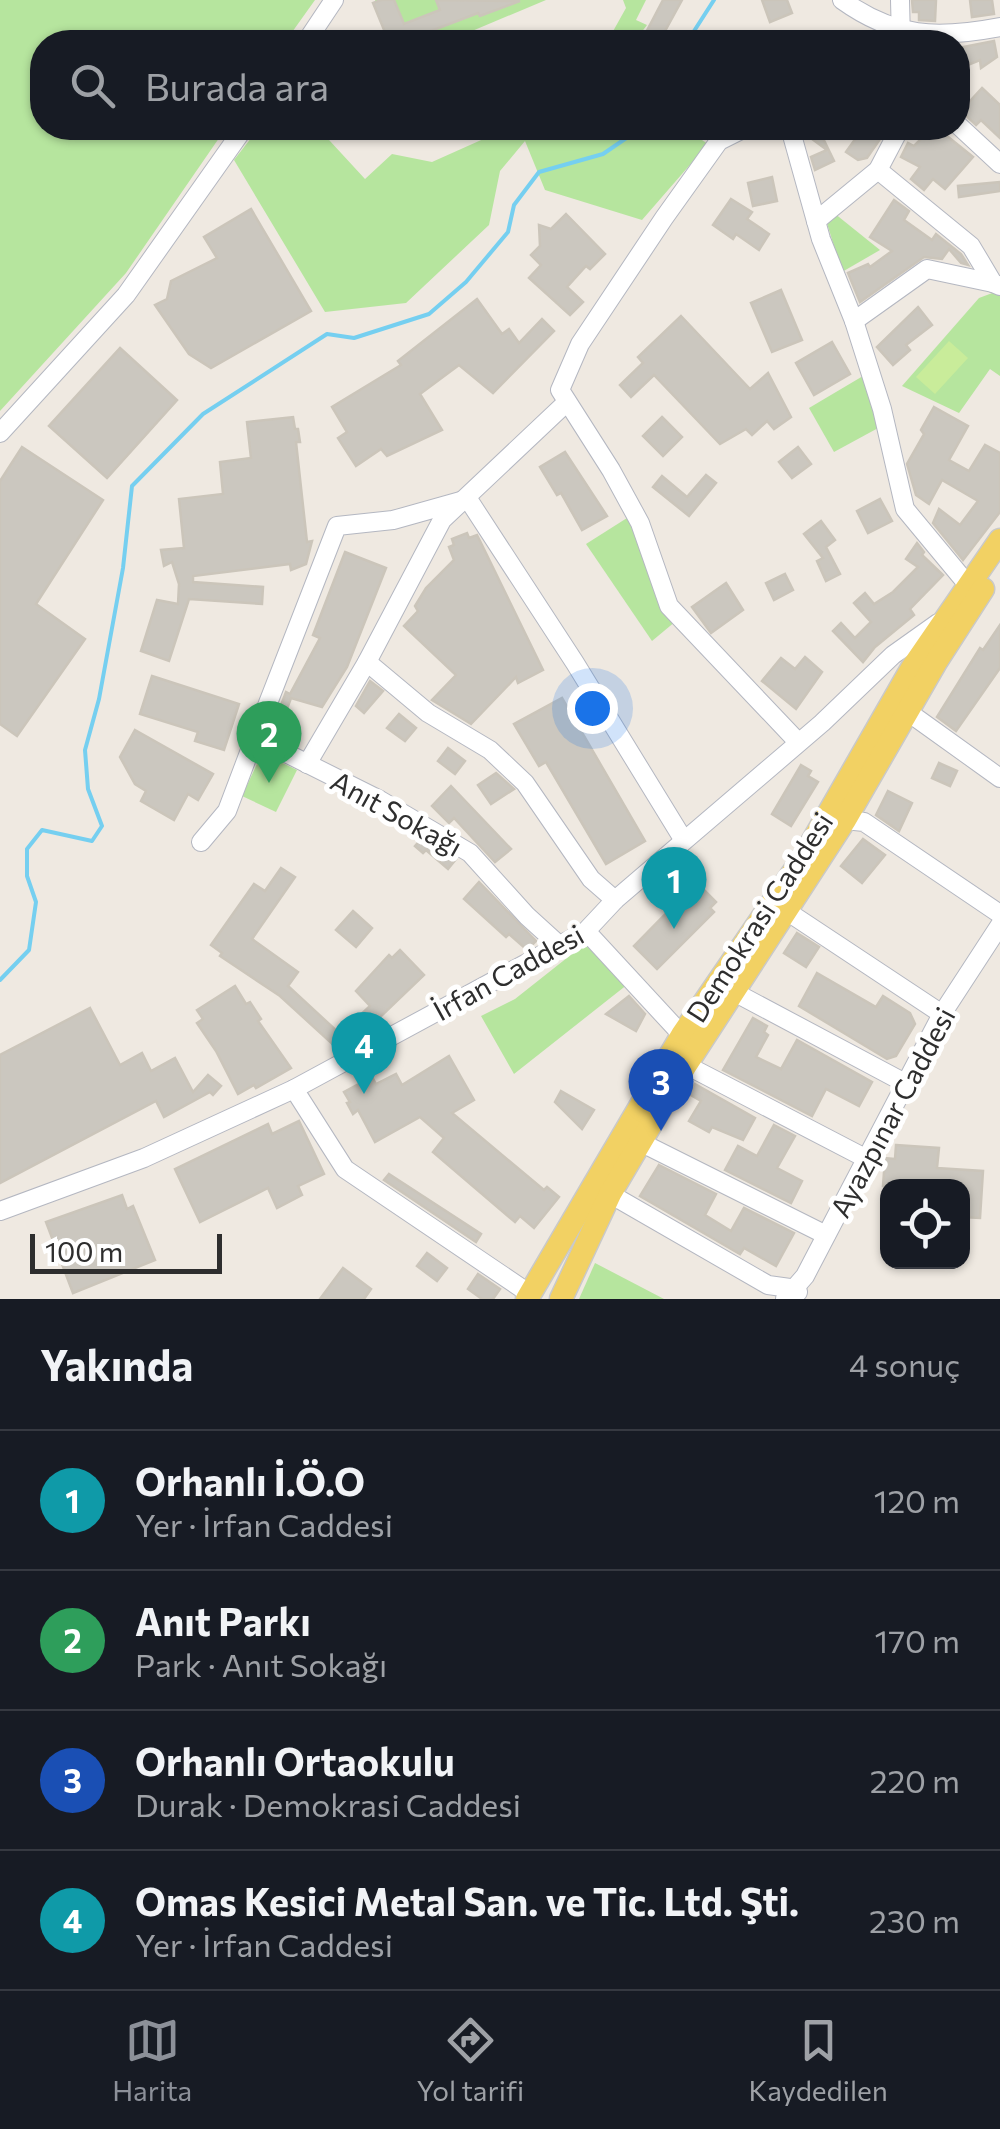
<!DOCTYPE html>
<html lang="tr">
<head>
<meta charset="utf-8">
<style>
  :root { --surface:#171b24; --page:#20242c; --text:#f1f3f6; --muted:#9ea1a6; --line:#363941; --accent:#8c9099 }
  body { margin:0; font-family:Commissioner,sans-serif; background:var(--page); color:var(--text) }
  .controls { position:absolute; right:30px; bottom:30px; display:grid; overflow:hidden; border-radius:20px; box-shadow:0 2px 8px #0004 }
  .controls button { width:90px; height:90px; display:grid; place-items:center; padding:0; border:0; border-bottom:2px solid var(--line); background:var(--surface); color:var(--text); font:50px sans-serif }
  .scale { position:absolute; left:30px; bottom:25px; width:192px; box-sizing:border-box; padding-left:10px; border:5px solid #2e2e2e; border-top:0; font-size:28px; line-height:35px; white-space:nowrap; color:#2e2e2e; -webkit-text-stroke:8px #fff; paint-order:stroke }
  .you { position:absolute; left:592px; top:708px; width:35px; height:35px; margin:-25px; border:8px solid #fff; border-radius:50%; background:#1a73e8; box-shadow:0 0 0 15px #1a73e833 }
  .badge { display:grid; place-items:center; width:65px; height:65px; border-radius:50%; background:var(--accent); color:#fff; font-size:32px; font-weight:700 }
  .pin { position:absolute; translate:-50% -82px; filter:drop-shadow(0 2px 5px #0008) }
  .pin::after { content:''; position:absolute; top:52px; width:35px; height:30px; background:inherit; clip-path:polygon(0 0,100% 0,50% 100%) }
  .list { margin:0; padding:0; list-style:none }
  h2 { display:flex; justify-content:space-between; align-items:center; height:130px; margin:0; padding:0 40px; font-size:42px }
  h2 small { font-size:32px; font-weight:400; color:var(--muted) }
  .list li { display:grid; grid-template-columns:65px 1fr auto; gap:30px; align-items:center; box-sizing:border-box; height:140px; padding:0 40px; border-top:2px solid var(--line) }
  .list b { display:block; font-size:38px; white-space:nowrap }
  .list p { margin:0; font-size:32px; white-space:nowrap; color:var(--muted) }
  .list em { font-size:32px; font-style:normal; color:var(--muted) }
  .icon { flex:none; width:55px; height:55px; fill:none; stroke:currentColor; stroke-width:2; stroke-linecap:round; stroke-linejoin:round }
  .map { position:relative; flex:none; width:1000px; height:1299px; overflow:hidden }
  .search { position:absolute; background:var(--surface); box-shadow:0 2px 8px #0004; left:30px; right:30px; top:30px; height:110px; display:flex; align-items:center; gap:25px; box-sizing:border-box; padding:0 35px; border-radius:40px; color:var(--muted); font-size:38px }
  .sheet { height:690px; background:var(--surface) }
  nav { display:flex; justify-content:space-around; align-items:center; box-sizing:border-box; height:140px; border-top:2px solid var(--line); background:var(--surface); font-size:28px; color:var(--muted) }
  nav a { display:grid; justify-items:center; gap:5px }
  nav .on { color:var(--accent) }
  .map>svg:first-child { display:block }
  .green { fill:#b6e59e }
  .pitch { fill:#c9ec9a }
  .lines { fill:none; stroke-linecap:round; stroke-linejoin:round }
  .stream { stroke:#75cff0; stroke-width:4 }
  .building { fill:#cbc7bf; stroke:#cbc5ba; stroke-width:2.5 }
  .minor-casing { stroke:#b4b7c1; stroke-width:20 }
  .major-casing { stroke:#c9c9c9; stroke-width:25 }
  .minor { stroke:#fff; stroke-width:18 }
  .major { stroke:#f2d163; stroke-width:22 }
  .labels { text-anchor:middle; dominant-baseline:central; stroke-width:10; stroke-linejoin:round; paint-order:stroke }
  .street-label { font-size:28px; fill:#2e2e2e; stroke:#fff }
</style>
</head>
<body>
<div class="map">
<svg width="1000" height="1299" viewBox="0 0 1000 1299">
  <rect width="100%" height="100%" fill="#efe9e1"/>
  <g class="green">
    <path d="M 0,0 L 315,0 L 285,42 L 42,42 L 42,128 L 226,128 L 126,273 L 0,411 Z"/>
    <path d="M 375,0 L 546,0 L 446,42 L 391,42 Z"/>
    <path d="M 623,0 L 646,0 L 636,20 L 647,25 L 634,42 L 607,42 L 626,8 Z"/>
    <path d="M 259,128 L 318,128 L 365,179 L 392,154 L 432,162 L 508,128 L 684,128 L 708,144 L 642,220 L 545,190 L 525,141 L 500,171 L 489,225 L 406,303 L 325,312 L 234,160 Z"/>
    <path d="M 834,213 L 880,250 L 842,272 L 826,220 Z"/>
    <path d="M 995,292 L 1000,295 L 1000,376 L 990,369 L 959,413 L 902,386 L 979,298 Z"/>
    <path d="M 863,376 L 880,427 L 834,452 L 809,408 Z"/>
    <path d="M 627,518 L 676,621 L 652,641 L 586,544 Z"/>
    <path d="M 262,753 L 297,770 L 276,812 L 242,796 Z"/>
    <path d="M 582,946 L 592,948 L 628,984 L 514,1074 L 481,1016 L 515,999 Z"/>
    <path d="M 595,1263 L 664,1299 L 579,1299 Z"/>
  </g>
  <path class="pitch" d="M 949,341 L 968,358 L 935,394 L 916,377 Z"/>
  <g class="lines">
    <g class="stream">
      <path d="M 687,42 L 714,0"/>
      <path d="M 0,980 L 29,950 L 36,902 L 27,876 L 27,849 L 42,830 L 92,841 L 102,826 L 88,789 L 85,750 L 99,699 L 123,568 L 132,486 L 203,414 L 327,334 L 354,338 L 429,314 L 466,282 L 508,232 L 514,205 L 539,172 L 603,154 L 641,128"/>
    </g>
  </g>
  <g class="building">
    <path d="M 381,0 L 394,0 L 404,24 L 440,10 L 436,0 L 520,1 L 480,16 L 478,13 L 402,42 L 389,42 L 373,3 Z"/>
    <path d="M 663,0 L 682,0 L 659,42 L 641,42 Z"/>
    <path d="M 762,0 L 787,0 L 792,13 L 770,22 Z"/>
    <path d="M 912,0 L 936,0 L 935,21 L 919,20 L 919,12 L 913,12 Z"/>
    <path d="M 970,0 L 992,0 L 994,14 L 972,17 Z"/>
    <path d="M 994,41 L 997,57 L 981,68 L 980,60 L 958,69 L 958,48 Z"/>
    <path d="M 982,88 L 1000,105 L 1000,138 L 981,120 L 976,125 L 961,111 Z"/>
    <path d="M 803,128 L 818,128 L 834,161 L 815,170 L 811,157 L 827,150 L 804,133 Z"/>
    <path d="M 842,128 L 864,128 L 880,139 L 867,158 L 858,160 L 846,152 L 856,138 Z"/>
    <path d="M 932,128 L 945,128 L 942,132 L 973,157 L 945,189 L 933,179 L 924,190 L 911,179 L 920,167 L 901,157 L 908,143 L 914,146 Z"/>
    <path d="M 772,177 L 777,201 L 753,206 L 748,183 Z"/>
    <path d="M 1000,182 L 1000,191 L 959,197 L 958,186 Z"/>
    <path d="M 731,199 L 752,212 L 747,219 L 769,234 L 759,250 L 736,234 L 733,239 L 713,225 Z"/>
    <path d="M 894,200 L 909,211 L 904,220 L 932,240 L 936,234 L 961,254 L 968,265 L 961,263 L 949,249 L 942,259 L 924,257 L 860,302 L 848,273 L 868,264 L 870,267 L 892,251 L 870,237 Z"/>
    <path d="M 251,209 L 311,311 L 211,368 L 189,354 L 155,305 L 167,299 L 171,281 L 217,258 L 204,237 Z"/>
    <path d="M 566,214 L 605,254 L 590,269 L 586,266 L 567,287 L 583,302 L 570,315 L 529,278 L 541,265 L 531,255 L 540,246 L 539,225 L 551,229 Z"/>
    <path d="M 781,290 L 802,340 L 772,352 L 751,303 Z"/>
    <path d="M 477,299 L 502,334 L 509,329 L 519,343 L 542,319 L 554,331 L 493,393 L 459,365 L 420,394 L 442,430 L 387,456 L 381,449 L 356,466 L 338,438 L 347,432 L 332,407 L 401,365 L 398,361 Z"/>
    <path d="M 918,307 L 932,325 L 906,345 L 910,350 L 893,365 L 877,347 Z"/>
    <path d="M 681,316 L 750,389 L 768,373 L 791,417 L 774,429 L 767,421 L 752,435 L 746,429 L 720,444 L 654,375 L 631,397 L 620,385 L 643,363 L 638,357 Z"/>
    <path d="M 832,342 L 850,374 L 814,395 L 796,363 Z"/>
    <path d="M 120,348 L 177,400 L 107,478 L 49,426 Z"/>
    <path d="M 934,407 L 968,426 L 949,460 L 969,471 L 985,445 L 1000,453 L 1000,512 L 963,560 L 933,523 L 939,509 L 960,525 L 978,501 L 942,480 L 929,504 L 916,495 L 907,464 L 924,434 L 921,430 Z"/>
    <path d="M 293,417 L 295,429 L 298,429 L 300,442 L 296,442 L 307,542 L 312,541 L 306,564 L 291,570 L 290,564 L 193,576 L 193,582 L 263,587 L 262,604 L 189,599 L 169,661 L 141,651 L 157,600 L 178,604 L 179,584 L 172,562 L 164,566 L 161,550 L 184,548 L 179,499 L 223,494 L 220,462 L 251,458 L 247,422 Z"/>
    <path d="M 662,417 L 682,437 L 663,456 L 643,436 Z"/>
    <path d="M 22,447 L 103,500 L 36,604 L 85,639 L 17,736 L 0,724 L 0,481 Z"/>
    <path d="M 798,447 L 811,464 L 792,478 L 779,462 Z"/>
    <path d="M 565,452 L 607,516 L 582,530 L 561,493 L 557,495 L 540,467 Z"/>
    <path d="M 706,475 L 716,483 L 689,516 L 653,487 L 662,476 L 687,497 Z"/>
    <path d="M 880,499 L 892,521 L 868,533 L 857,511 Z"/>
    <path d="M 821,521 L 835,540 L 826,547 L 840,574 L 826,581 L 817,561 L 823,558 L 804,534 Z"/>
    <path d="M 467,533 L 469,538 L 477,535 L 480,541 L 543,670 L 518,683 L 516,677 L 471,724 L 432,700 L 456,675 L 404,626 L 418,611 L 415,606 L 426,588 L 454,560 L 449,547 L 454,545 L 452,539 Z"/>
    <path d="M 917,543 L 924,552 L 922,555 L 943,575 L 910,609 L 914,615 L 875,647 L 863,662 L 833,631 L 841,623 L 855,638 L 871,622 L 854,603 L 865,593 L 874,604 L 893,592 L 918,567 L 906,559 Z"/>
    <path d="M 345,552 L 386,568 L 347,667 L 322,707 L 291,698 L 281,725 L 275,721 L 286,692 L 290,694 L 320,638 L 313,635 Z"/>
    <path d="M 785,574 L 793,590 L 774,600 L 766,583 Z"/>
    <path d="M 726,583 L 743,610 L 711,633 L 692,607 Z"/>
    <path d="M 1000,625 L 1000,668 L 956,731 L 937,717 L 980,648 L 983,650 Z"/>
    <path d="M 805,657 L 822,672 L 796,709 L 762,681 L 781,658 L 795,669 Z"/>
    <path d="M 152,676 L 239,704 L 224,750 L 195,741 L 198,732 L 140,714 Z"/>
    <path d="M 370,681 L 383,691 L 364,713 L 356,706 Z"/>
    <path d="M 562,698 L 645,841 L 606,864 L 546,762 L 539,766 L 514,724 Z"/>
    <path d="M 399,714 L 416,728 L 405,741 L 387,728 Z"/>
    <path d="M 135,730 L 213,774 L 198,800 L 188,794 L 174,820 L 141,801 L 146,791 L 135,784 L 120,757 Z"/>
    <path d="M 448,748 L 465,761 L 455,774 L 438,761 Z"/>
    <path d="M 939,763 L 957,771 L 950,786 L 932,778 Z"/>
    <path d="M 801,765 L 811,771 L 808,776 L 818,782 L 791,826 L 772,814 Z"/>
    <path d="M 496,773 L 514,789 L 491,804 L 478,785 Z"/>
    <path d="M 451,786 L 511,849 L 495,862 L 454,818 L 449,823 L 432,806 Z"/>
    <path d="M 888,791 L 912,803 L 899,831 L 876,815 Z"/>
    <path d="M 421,839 L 456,859 L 448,869 L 426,850 L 423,853 L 415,846 Z"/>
    <path d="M 863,839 L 885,855 L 862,883 L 841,866 Z"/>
    <path d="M 281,868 L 295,877 L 252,939 L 298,972 L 288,986 L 340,1034 L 370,1006 L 356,991 L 389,955 L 392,958 L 400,950 L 424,975 L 354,1042 L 339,1050 L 280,996 L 220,956 L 222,953 L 211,945 L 254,884 L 265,891 Z"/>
    <path d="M 479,882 L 536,941 L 530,947 L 526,949 L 509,934 L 506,937 L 464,899 Z"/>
    <path d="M 701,887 L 716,902 L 710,908 L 714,912 L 657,969 L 634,946 L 690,889 L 695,894 Z"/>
    <path d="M 353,911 L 372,928 L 356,947 L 336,930 Z"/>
    <path d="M 797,933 L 819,947 L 806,967 L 784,953 Z"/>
    <path d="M 817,973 L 876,1007 L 883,996 L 910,1013 L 915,1024 L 896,1056 L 887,1059 L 799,1006 Z"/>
    <path d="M 235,986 L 246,1004 L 250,1002 L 261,1019 L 258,1021 L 291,1068 L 256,1088 L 254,1085 L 238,1094 L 216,1051 L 197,1023 L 203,1019 L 197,1010 Z"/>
    <path d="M 629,996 L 645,1014 L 636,1031 L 606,1014 Z"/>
    <path d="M 90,1008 L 120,1065 L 142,1053 L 151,1071 L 175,1058 L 193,1092 L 208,1075 L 221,1086 L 213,1095 L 210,1092 L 164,1117 L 156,1101 L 0,1183 L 0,1055 Z"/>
    <path d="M 753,1018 L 767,1026 L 764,1032 L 768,1035 L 756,1057 L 781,1069 L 797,1040 L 872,1082 L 859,1106 L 826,1089 L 812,1116 L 723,1070 Z"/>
    <path d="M 449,1056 L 474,1100 L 452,1113 L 544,1190 L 547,1187 L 559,1197 L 534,1228 L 520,1216 L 515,1222 L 433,1152 L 444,1138 L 420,1117 L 375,1142 L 358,1110 L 353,1114 L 347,1103 L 350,1102 L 344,1092 L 372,1077 L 376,1084 L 396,1074 L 402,1085 Z"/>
    <path d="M 695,1084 L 755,1118 L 743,1140 L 712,1127 L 709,1132 L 689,1121 L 701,1101 L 689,1094 Z"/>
    <path d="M 561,1091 L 594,1110 L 582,1129 L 555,1102 Z"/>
    <path d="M 299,1121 L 324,1174 L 298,1186 L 302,1195 L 277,1208 L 268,1188 L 200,1222 L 175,1169 L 268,1124 L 272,1134 Z"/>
    <path d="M 774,1125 L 795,1136 L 777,1168 L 802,1181 L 791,1203 L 725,1170 L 738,1146 L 757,1156 Z"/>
    <path d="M 896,1145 L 939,1148 L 937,1168 L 983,1171 L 980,1218 L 962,1217 L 962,1186 L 883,1186 L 885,1158 L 895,1159 Z"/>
    <path d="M 659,1165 L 716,1194 L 705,1215 L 731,1231 L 744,1208 L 794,1233 L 776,1266 L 744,1248 L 740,1254 L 640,1196 Z"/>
    <path d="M 389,1174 L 481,1234 L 476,1242 L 384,1180 Z"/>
    <path d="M 122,1195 L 127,1209 L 133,1206 L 155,1260 L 73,1293 L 46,1222 Z"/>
    <path d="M 427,1253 L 447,1268 L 437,1281 L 417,1266 Z"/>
    <path d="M 343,1268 L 371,1289 L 364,1299 L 320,1299 Z"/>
    <path d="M 478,1274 L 500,1289 L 493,1299 L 482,1299 L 468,1289 Z"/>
  </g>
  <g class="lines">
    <defs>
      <g id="minor">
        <path d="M 842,0 C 895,38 937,39 1000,27"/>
        <path d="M 900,0 L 901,39"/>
        <path d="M 306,42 L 334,0"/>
        <path d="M 958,125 L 1000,164"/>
        <path d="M 745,128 L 719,141 L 664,218 L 580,344 L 560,390 L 611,470 L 640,523 L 669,606 L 798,742"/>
        <path d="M 790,128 L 821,239 L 854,321 L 882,409 L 905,509 L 968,585"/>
        <path d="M 878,170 L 971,246 L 993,283 L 1000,286"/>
        <path d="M 816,221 L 878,170 L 900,128"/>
        <path d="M 854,321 L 927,269 L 993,283"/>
        <path d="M 0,433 L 126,295 L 244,128"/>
        <path d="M 367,662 L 428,713 L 490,750 L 525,783 L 591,879 L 615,900"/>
        <path d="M 908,712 L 1000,778"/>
        <path d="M 307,764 L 367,662 L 442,520 L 567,402"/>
        <path d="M 845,820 L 864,822 L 1000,914"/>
        <path d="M 201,842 L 227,811 L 261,721"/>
        <path d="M 788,912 L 942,1014"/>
        <path d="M 586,931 L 682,1035"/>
        <path d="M 560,946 L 527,916 L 470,853 L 380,800 L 272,746 L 261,721 L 337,526 L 393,520 L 468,499 L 575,663 L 683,839"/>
        <path d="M 734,992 L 905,1083"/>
        <path d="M 686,1065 L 867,1159"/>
        <path d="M 294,1089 L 345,1169 L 530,1294"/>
        <path d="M 640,1142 L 826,1235"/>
        <path d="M 610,1194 L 768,1285 L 797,1289 L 798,1292"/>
        <path d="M 0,1211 L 144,1158 L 294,1089 L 586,931 L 615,900 L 822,723 L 893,655 L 938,623"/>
        <path d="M 785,1299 L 805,1276 L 942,1014 L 1000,925"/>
      </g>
      <g id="major">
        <path d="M 527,1299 L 682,1035 L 803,858 L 912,668 L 1000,540"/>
        <path d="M 561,1299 L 610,1194 L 686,1065 L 845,820 L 936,662 L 983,589"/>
      </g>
    </defs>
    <use href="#minor" class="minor-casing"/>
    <use href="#major" class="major-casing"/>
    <use href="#minor" class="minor"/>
    <use href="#major" class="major"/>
  </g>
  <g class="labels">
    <g class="street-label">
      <text transform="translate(397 813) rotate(29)">Anıt Sokağı</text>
      <text transform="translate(759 917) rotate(-57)">Demokrasi Caddesi</text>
      <text transform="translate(508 972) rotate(-29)">İrfan Caddesi</text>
      <text transform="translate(892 1112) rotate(-62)">Ayazpınar Caddesi</text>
    </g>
  </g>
</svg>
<div class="controls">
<button><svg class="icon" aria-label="locate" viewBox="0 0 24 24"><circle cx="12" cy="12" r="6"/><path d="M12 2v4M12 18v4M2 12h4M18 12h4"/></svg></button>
</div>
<div class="scale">100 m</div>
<div class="you"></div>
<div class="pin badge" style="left:674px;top:929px;background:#0f9aa8">1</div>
<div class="pin badge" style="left:269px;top:783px;background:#2e9e5b">2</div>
<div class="pin badge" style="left:661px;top:1131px;background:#1a4fb4">3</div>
<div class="pin badge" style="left:364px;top:1094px;background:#0f9aa8">4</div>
<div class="search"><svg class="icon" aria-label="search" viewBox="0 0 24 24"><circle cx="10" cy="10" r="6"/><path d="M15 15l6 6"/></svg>Burada ara</div>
</div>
<section class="sheet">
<h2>Yakında<small>4 sonuç</small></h2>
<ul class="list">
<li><span class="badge" style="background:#0f9aa8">1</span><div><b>Orhanlı İ.Ö.O</b><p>Yer · İrfan Caddesi</p></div><em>120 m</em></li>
<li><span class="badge" style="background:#2e9e5b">2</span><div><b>Anıt Parkı</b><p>Park · Anıt Sokağı</p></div><em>170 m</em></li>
<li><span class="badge" style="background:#1a4fb4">3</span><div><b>Orhanlı Ortaokulu</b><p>Durak · Demokrasi Caddesi</p></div><em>220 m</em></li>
<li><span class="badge" style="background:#0f9aa8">4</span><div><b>Omas Kesici Metal San. ve Tic. Ltd. Şti.</b><p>Yer · İrfan Caddesi</p></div><em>230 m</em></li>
</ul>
</section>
<nav>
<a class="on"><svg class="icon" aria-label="map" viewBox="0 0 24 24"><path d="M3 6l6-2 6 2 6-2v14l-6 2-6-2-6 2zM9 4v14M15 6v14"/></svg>Harita</a>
<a><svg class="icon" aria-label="directions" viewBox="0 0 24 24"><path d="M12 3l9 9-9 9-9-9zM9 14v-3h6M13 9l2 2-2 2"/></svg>Yol tarifi</a>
<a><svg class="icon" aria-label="saved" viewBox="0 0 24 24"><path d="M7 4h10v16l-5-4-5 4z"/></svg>Kaydedilen</a>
</nav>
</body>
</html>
